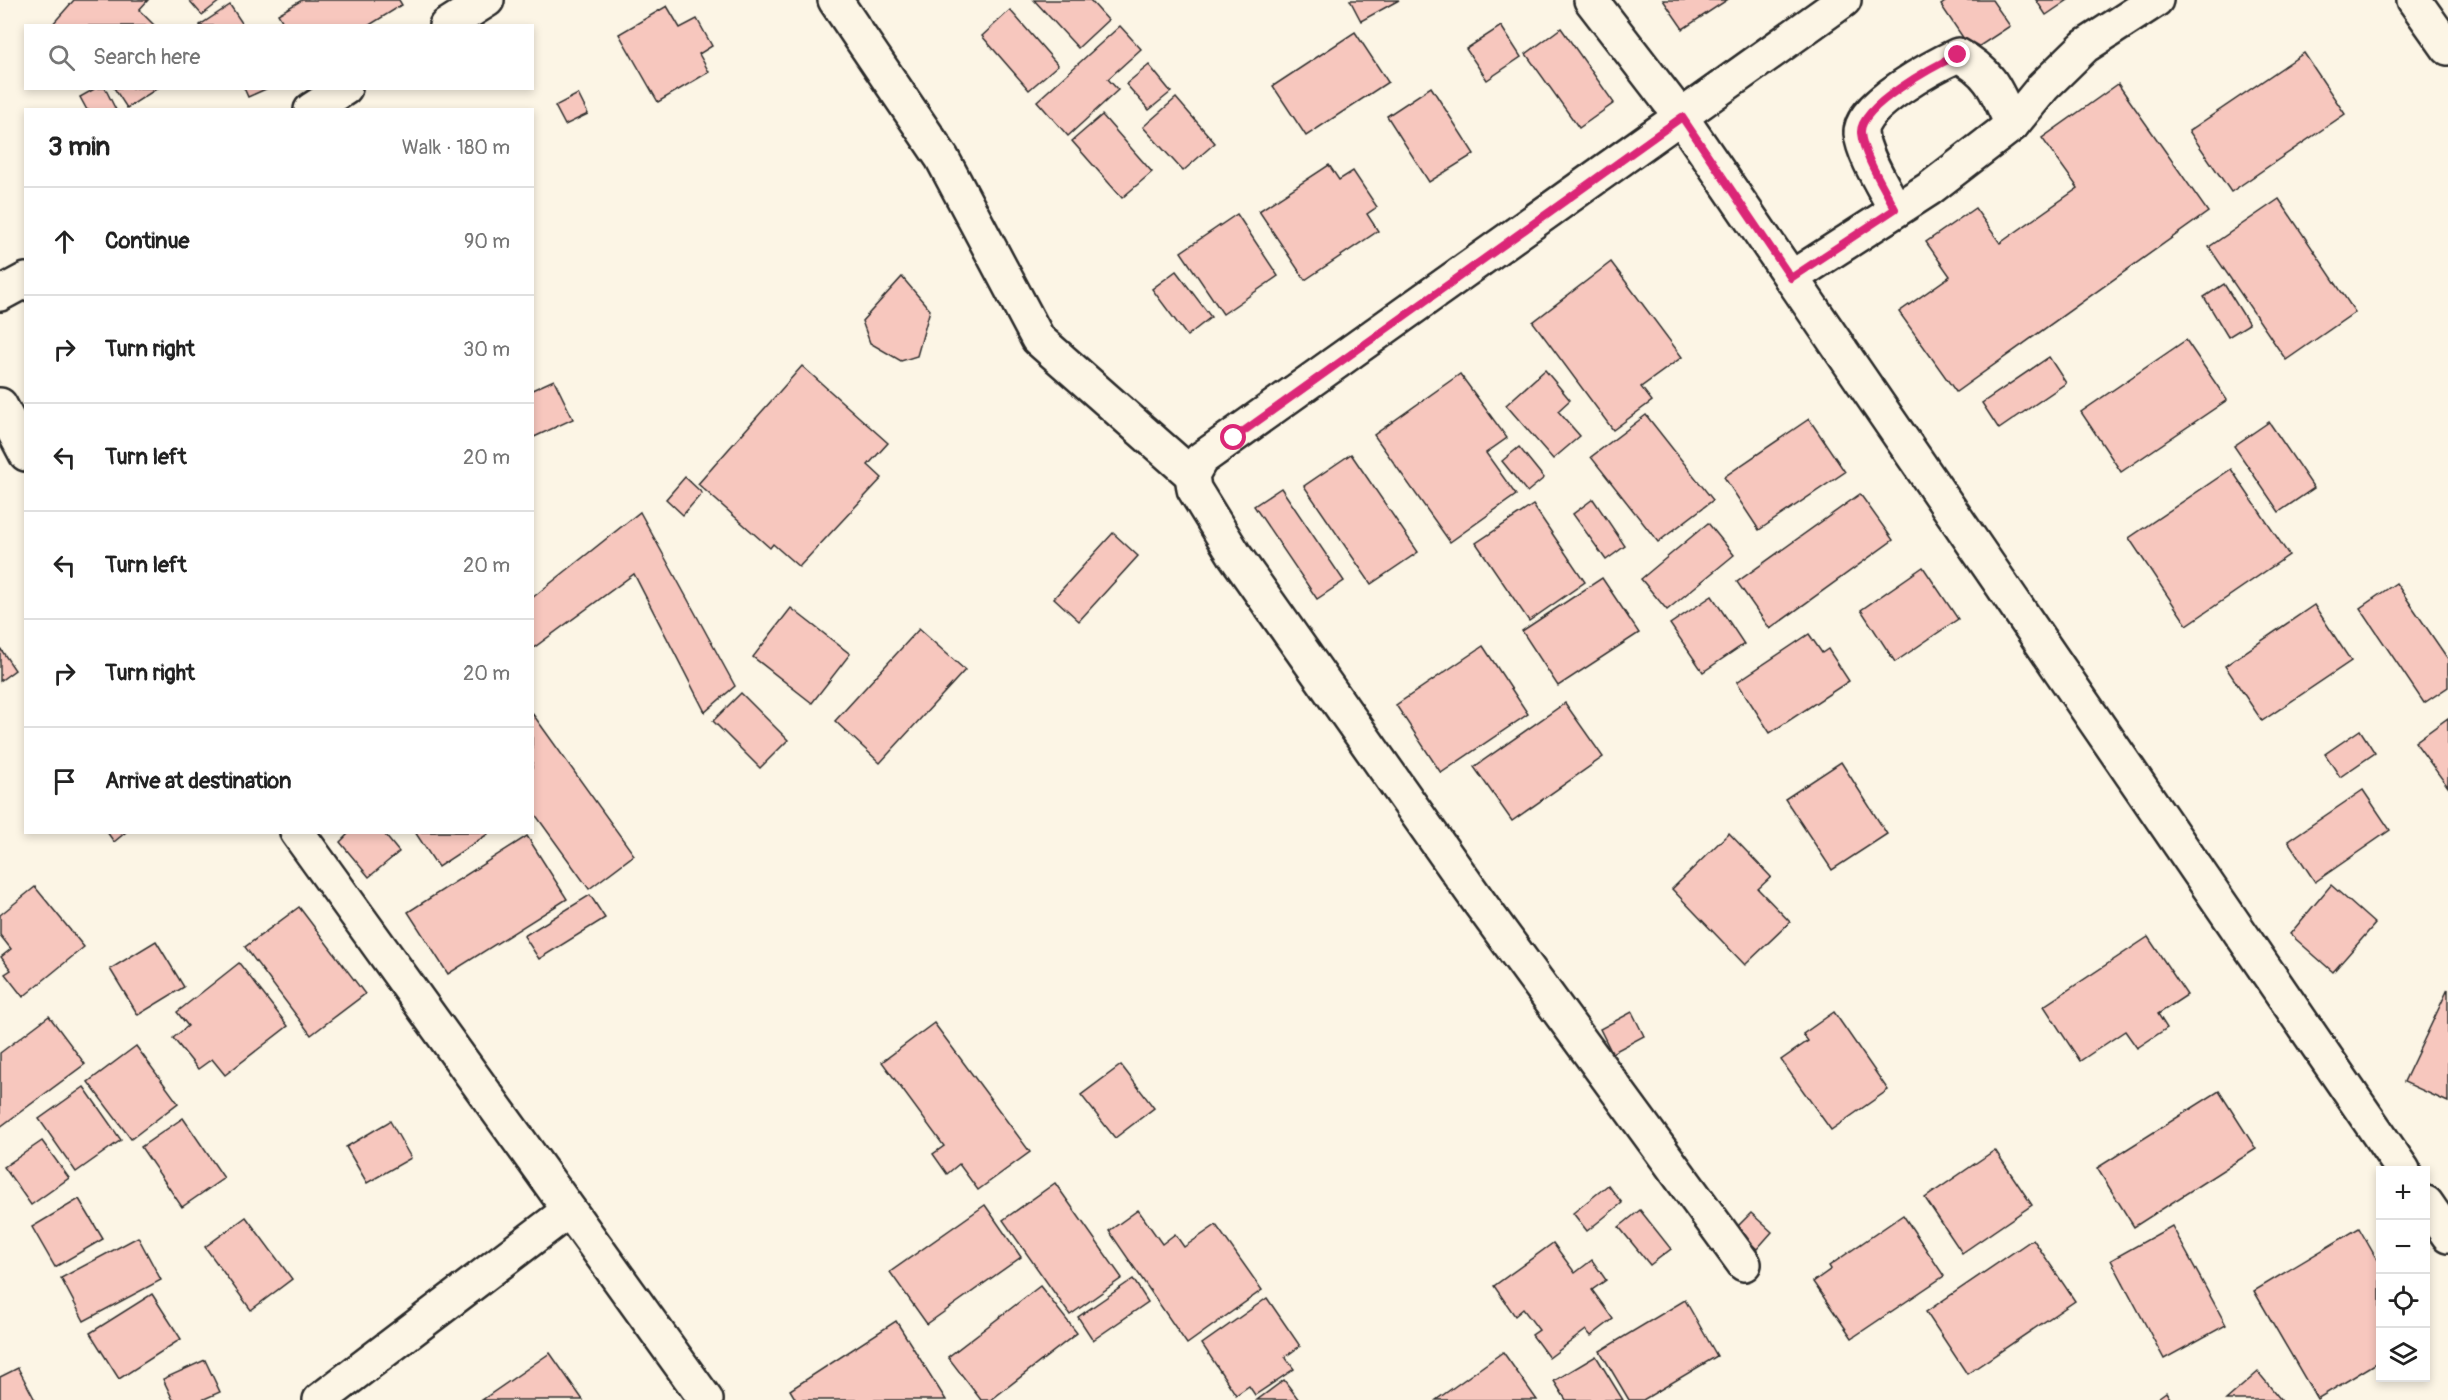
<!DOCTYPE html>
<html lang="en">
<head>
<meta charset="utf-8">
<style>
  :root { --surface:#fff; --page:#f6f6f6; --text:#222; --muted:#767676; --line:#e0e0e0 }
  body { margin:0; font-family:Pangolin,sans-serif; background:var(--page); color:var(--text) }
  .controls { position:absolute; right:18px; bottom:18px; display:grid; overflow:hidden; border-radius:0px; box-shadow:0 3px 9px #0003 }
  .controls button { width:54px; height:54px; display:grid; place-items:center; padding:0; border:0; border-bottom:2px solid var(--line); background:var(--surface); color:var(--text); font:30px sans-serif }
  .stop { position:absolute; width:18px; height:18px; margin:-14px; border:4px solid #db2777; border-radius:50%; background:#fff }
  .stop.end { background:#db2777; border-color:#fff; box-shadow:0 2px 6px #0008 }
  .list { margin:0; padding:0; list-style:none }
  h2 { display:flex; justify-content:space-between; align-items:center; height:78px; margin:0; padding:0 24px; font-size:26px }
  h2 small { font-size:20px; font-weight:400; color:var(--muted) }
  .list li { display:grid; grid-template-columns:39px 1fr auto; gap:18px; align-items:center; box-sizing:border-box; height:108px; padding:0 24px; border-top:2px solid var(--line) }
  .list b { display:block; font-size:22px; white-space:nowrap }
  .list em { font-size:20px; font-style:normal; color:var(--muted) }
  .icon { flex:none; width:33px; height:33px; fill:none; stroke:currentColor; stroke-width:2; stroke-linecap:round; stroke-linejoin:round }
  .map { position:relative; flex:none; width:2448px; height:1400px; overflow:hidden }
  .search { position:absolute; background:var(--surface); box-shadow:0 3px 9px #0003; left:24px; top:24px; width:510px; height:66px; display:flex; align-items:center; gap:15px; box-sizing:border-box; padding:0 21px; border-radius:0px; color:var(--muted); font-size:22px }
  .panel { position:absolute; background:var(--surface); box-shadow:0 3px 9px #0003; left:24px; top:108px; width:510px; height:726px; border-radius:0px }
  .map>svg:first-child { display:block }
  .building { fill:#f7c7be; stroke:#2b2b2b; stroke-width:1.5 }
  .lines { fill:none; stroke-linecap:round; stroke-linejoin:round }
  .minor-casing { stroke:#2b2b2b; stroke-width:38 }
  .minor { stroke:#fcf5e5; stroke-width:33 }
  .route { stroke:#db2777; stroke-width:8 }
</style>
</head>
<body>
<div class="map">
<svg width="2448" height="1400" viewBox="0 0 2448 1400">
  <rect width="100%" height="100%" fill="#fcf5e5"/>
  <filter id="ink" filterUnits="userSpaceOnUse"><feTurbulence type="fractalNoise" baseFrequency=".0167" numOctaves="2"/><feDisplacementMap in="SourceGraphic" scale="12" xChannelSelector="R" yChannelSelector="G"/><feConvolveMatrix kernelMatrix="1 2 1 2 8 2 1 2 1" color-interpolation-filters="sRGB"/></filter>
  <g filter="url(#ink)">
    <g class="building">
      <path d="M 74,0 L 148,0 L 139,10 L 155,26 L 51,26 Z"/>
      <path d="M 189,0 L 221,0 L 202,15 Z"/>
      <path d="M 302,0 L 399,0 L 402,5 L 368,26 L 285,26 L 278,14 Z"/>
      <path d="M 1034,0 L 1090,0 L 1108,20 L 1078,48 Z"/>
      <path d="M 1350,0 L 1399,0 L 1361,21 Z"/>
      <path d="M 1663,0 L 1727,0 L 1683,29 Z"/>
      <path d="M 1948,0 L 1992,0 L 2010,26 L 1972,51 L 1941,5 Z"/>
      <path d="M 2036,0 L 2068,0 L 2046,15 Z"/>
      <path d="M 230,5 L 244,26 L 200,26 L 200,25 Z"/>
      <path d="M 667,6 L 680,28 L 697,19 L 712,46 L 699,54 L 709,72 L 658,102 L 619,34 Z"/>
      <path d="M 1010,10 L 1058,65 L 1029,90 L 982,36 Z"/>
      <path d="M 1120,26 L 1141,49 L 1108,79 L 1118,90 L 1068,136 L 1037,101 Z"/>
      <path d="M 1501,26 L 1521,57 L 1487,80 L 1466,49 Z"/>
      <path d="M 1561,28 L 1614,103 L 1579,128 L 1526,54 Z"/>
      <path d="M 1355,32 L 1388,82 L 1306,136 L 1273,86 Z"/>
      <path d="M 2304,53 L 2345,114 L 2231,192 L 2189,131 Z"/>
      <path d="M 1149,65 L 1171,92 L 1149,110 L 1126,84 Z"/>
      <path d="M 2118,84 L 2208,212 L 1956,392 L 1899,312 L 1950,276 L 1926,242 L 1975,208 L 2000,243 L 2078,188 L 2042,138 Z"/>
      <path d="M 1431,87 L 1474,154 L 1429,182 L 1387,116 Z"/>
      <path d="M 96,88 L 105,88 L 116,110 L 87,110 L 80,97 Z"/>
      <path d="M 114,88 L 158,88 L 127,108 Z"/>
      <path d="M 244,88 L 268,88 L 248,97 Z"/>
      <path d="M 578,94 L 588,114 L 565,125 L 555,106 Z"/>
      <path d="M 1176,98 L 1215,143 L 1183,171 L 1143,127 Z"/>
      <path d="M 1102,115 L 1152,172 L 1122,198 L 1072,141 Z"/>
      <path d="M 1329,165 L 1339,180 L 1353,171 L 1377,207 L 1367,214 L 1378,231 L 1305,280 L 1259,211 Z"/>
      <path d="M 2279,199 L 2355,312 L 2286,360 L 2209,247 Z"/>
      <path d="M 1237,214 L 1278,276 L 1223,314 L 1181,252 Z"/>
      <path d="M 1611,262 L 1682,357 L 1641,387 L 1652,401 L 1613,430 L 1533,322 Z"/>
      <path d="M 1176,271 L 1211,317 L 1187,336 L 1152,289 Z"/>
      <path d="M 902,277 L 930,310 L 917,356 L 901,361 L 870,343 L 862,321 Z"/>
      <path d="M 2224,284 L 2249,324 L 2228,337 L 2204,297 Z"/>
      <path d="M 2186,340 L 2227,400 L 2121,472 L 2081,412 Z"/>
      <path d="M 2049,357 L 2066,383 L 1999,429 L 1982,403 Z"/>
      <path d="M 802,366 L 888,443 L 868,465 L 882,478 L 799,567 L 773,544 L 770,548 L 698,484 Z"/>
      <path d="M 1545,370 L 1570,400 L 1558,411 L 1580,436 L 1553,459 L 1506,405 Z"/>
      <path d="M 1460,374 L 1507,438 L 1486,453 L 1516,495 L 1450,542 L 1374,435 Z"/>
      <path d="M 554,380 L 573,419 L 532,438 L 532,390 Z"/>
      <path d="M 1646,415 L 1713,500 L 1658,542 L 1591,457 Z"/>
      <path d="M 1809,419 L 1845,472 L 1759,530 L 1724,477 Z"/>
      <path d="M 2269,422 L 2314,488 L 2279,512 L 2234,446 Z"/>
      <path d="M 1519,447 L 1544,478 L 1527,492 L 1502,461 Z"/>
      <path d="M 1351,454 L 1418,552 L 1371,584 L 1304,486 Z"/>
      <path d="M 2231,469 L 2289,555 L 2187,625 L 2129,538 Z"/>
      <path d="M 685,477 L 702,493 L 683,515 L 666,499 Z"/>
      <path d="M 1281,488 L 1344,581 L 1317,599 L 1254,506 Z"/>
      <path d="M 1860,494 L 1893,540 L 1770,629 L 1737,582 Z"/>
      <path d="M 1593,499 L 1625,546 L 1606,560 L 1573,514 Z"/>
      <path d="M 1533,505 L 1585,582 L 1529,621 L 1476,543 Z"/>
      <path d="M 640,512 L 735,686 L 705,712 L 634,574 L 532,649 L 532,598 Z"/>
      <path d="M 1708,523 L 1734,555 L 1667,610 L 1641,579 Z"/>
      <path d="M 1113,533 L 1138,556 L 1079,621 L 1054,598 Z"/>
      <path d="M 1923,567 L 1958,619 L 1895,662 L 1861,610 Z"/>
      <path d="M 1602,578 L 1639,633 L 1558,686 L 1522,631 Z"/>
      <path d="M 2396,583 L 2448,659 L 2448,687 L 2424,703 L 2360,608 Z"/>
      <path d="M 1712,596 L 1744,644 L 1703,672 L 1670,624 Z"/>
      <path d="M 2314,605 L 2351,661 L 2262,721 L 2225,666 Z"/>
      <path d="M 791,608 L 850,654 L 812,703 L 753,657 Z"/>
      <path d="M 919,629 L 965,670 L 880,763 L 835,721 Z"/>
      <path d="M 1809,634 L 1822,653 L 1828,649 L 1849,681 L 1770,733 L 1737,682 Z"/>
      <path d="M 1483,646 L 1528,714 L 1441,773 L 1396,705 Z"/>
      <path d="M 0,648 L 15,670 L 0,681 Z"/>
      <path d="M 741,693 L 788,740 L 760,768 L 713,721 Z"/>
      <path d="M 1565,703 L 1603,757 L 1512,821 L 1474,767 Z"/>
      <path d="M 532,713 L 634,855 L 589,889 L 532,810 Z"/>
      <path d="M 2448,718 L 2448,787 L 2415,742 Z"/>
      <path d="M 2360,730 L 2375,753 L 2340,777 L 2325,754 Z"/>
      <path d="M 1841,762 L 1887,834 L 1832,870 L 1785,799 Z"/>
      <path d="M 2363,790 L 2390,830 L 2315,882 L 2288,841 Z"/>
      <path d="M 107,832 L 126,832 L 114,842 Z"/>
      <path d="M 350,832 L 389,832 L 385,835 L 399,852 L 369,877 L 340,842 Z"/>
      <path d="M 415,832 L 487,832 L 488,834 L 438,867 Z"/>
      <path d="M 1729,833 L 1771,877 L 1758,889 L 1790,922 L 1745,965 L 1672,889 Z"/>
      <path d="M 527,836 L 567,899 L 448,974 L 408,912 Z"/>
      <path d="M 2331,885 L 2375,924 L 2333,972 L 2290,934 Z"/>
      <path d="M 35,887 L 84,947 L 23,997 L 5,974 L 11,970 L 1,957 L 11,949 L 0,935 L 0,915 Z"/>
      <path d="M 590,895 L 605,918 L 539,959 L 524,936 Z"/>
      <path d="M 299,907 L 365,994 L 311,1035 L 245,947 Z"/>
      <path d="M 2148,937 L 2187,995 L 2158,1014 L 2167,1028 L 2137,1048 L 2125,1031 L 2080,1061 L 2044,1006 Z"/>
      <path d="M 156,941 L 184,987 L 138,1015 L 110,969 Z"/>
      <path d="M 239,963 L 288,1026 L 225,1075 L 212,1059 L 198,1069 L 173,1038 L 188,1026 L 177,1012 Z"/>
      <path d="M 2448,989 L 2448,1102 L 2404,1082 Z"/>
      <path d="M 1632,1012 L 1644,1036 L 1612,1053 L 1600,1029 Z"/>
      <path d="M 1834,1012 L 1888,1090 L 1831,1130 L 1781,1060 L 1808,1041 L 1803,1034 Z"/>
      <path d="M 49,1016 L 85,1064 L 0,1127 L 0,1053 Z"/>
      <path d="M 934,1023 L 1030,1152 L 978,1190 L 959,1164 L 947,1174 L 933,1154 L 944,1146 L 882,1062 Z"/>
      <path d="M 136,1046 L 178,1103 L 131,1139 L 88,1082 Z"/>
      <path d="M 1121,1065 L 1154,1108 L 1115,1138 L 1081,1095 Z"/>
      <path d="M 84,1087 L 121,1140 L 76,1172 L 39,1119 Z"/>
      <path d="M 2219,1091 L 2256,1149 L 2134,1227 L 2097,1168 Z"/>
      <path d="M 183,1118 L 224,1178 L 182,1207 L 141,1147 Z"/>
      <path d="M 390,1121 L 411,1158 L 367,1183 L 346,1147 Z"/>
      <path d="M 42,1141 L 69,1178 L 31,1205 L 4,1167 Z"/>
      <path d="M 1995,1150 L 2032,1205 L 1962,1253 L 1925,1198 Z"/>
      <path d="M 1055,1183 L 1122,1278 L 1070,1315 L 1003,1220 Z"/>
      <path d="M 1608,1185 L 1622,1203 L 1587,1231 L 1573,1213 Z"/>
      <path d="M 79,1199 L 103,1239 L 55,1267 L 32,1227 Z"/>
      <path d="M 985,1205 L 1021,1257 L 927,1324 L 890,1272 Z"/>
      <path d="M 1138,1210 L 1162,1244 L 1175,1234 L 1184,1247 L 1216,1225 L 1262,1290 L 1187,1344 L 1109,1231 Z"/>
      <path d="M 1640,1210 L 1671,1249 L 1650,1265 L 1619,1227 Z"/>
      <path d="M 1751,1213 L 1772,1232 L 1757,1249 L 1735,1229 Z"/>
      <path d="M 1903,1215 L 1944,1276 L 1852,1338 L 1813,1282 L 1831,1269 L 1829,1266 Z"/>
      <path d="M 246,1217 L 292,1279 L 251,1310 L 205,1247 Z"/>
      <path d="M 2172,1226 L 2226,1325 L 2164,1359 L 2111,1260 Z"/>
      <path d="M 2359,1228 L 2380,1265 L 2380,1361 L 2317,1399 L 2254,1291 Z"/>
      <path d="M 138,1237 L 161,1280 L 84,1321 L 61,1278 Z"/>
      <path d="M 2033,1239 L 2075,1301 L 1967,1374 L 1926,1312 Z"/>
      <path d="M 1553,1243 L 1575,1273 L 1592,1260 L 1606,1280 L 1592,1290 L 1613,1319 L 1591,1336 L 1586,1330 L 1549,1358 L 1532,1335 L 1539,1330 L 1523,1309 L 1515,1316 L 1494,1286 Z"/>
      <path d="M 1133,1279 L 1148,1302 L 1093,1340 L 1078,1317 Z"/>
      <path d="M 1040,1286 L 1077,1333 L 991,1400 L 981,1400 L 948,1357 Z"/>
      <path d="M 152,1294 L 181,1339 L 119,1379 L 90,1333 Z"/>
      <path d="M 1267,1298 L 1300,1346 L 1285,1357 L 1294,1369 L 1255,1395 L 1249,1386 L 1236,1395 L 1202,1344 Z"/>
      <path d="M 1685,1300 L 1717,1356 L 1643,1400 L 1629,1400 L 1600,1351 Z"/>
      <path d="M 896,1321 L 946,1400 L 796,1400 L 790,1390 Z"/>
      <path d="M 1503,1352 L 1537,1400 L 1436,1400 Z"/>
      <path d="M 550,1353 L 583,1400 L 482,1400 Z"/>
      <path d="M 1596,1356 L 1623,1400 L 1566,1400 L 1554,1381 Z"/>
      <path d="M 205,1360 L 220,1392 L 202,1400 L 173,1400 L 163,1379 Z"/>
      <path d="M 18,1368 L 35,1400 L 0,1400 L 0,1377 Z"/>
      <path d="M 2258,1372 L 2281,1400 L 2226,1400 Z"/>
      <path d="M 1284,1380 L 1299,1400 L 1257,1400 Z"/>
      <path d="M 2166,1392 L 2171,1400 L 2155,1400 Z"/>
    </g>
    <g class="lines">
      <defs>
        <g id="minor">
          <path d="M 835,0 L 942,158 L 1038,339 L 1192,475"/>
          <path d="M 1591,0 L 1681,117 L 2403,1170"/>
          <path d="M 2414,0 L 2448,48"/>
          <path d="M 446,26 L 487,0"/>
          <path d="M 311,110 L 345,88"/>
          <path d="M 1895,209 C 1885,189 1863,155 1861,133 C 1859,106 1936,65 1958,55 C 1992,73 1997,92 2012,125"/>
          <path d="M 1791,278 L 1929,189 L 2012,125 L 2043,87 L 2085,46 L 2156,0"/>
          <path d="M 0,294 L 26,280"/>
          <path d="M 0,405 L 26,454"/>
          <path d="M 297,832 L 706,1400"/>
          <path d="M 2426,1203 L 2448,1235"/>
          <path d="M 1744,1264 L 1479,902 L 1234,554 L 1194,489 L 1192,475 L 1201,459 L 1844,0"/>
          <path d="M 320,1400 L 568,1211"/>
        </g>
      </defs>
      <use href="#minor" class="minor-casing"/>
      <use href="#minor" class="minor"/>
    </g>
  </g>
  <g class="lines" filter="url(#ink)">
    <path class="route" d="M 1234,438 L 1682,117 L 1791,278 L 1895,209 C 1885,189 1863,155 1861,133 C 1859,106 1936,65 1958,55"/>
  </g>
</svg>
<div class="controls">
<button>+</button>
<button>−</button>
<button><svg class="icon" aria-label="locate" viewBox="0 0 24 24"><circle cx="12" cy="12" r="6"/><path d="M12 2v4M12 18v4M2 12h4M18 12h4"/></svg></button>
<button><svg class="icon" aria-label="layers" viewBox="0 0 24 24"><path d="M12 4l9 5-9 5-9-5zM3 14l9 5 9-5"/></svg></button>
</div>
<div class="stop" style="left:1234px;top:438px"></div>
<div class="stop end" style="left:1958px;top:55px"></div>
<div class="search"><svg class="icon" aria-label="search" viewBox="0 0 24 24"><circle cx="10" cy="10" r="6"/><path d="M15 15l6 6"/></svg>Search here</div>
<section class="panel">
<h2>3 min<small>Walk · 180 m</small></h2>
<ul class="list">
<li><svg class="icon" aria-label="ahead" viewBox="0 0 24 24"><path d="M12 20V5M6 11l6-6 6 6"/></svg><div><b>Continue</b></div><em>90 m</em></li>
<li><svg class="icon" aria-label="right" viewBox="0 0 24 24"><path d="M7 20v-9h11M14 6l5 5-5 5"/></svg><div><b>Turn right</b></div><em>30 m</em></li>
<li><svg class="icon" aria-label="left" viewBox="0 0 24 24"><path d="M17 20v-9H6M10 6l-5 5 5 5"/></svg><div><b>Turn left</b></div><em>20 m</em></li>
<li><svg class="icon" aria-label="left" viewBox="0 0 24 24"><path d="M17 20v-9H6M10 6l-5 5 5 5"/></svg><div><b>Turn left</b></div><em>20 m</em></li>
<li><svg class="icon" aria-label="right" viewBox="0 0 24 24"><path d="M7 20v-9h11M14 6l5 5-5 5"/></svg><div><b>Turn right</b></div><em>20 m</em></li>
<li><svg class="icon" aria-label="arrive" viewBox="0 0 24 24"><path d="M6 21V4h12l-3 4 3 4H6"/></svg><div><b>Arrive at destination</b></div></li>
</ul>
</section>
</div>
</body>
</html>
